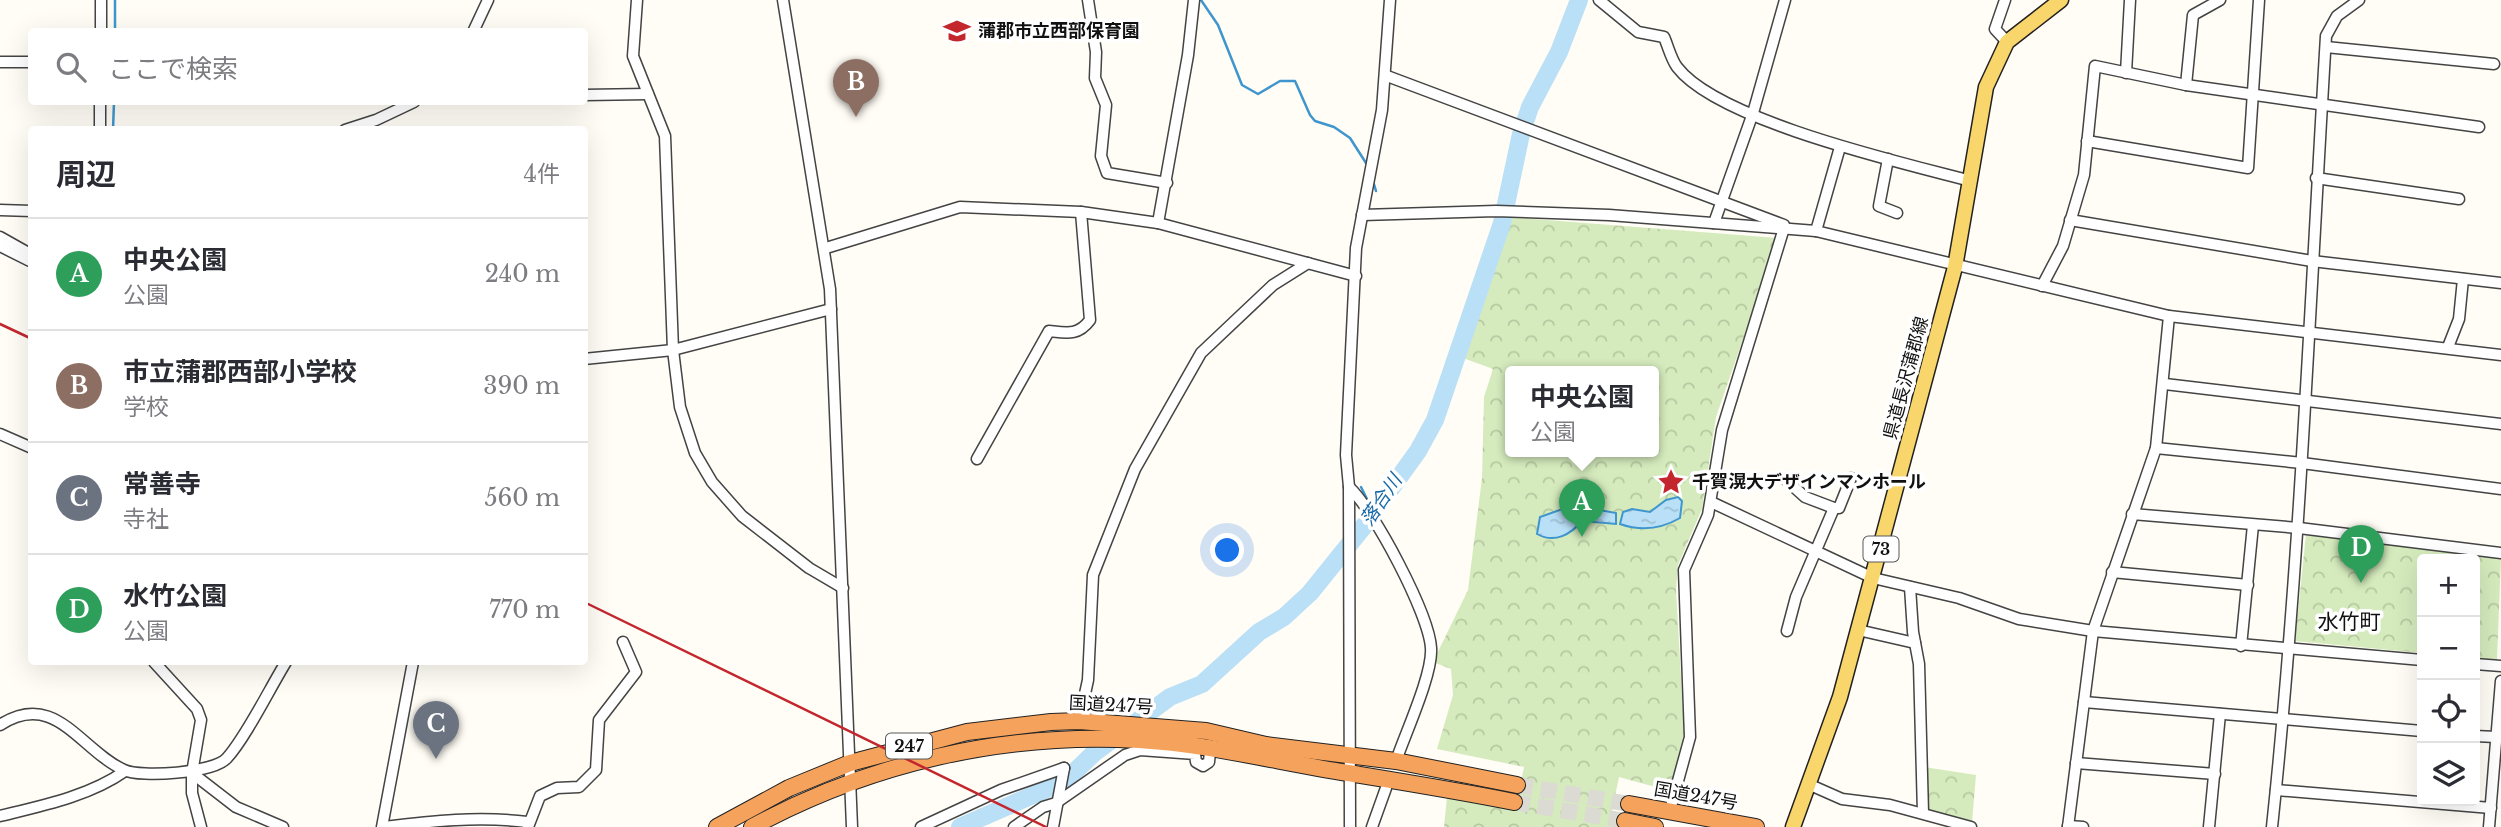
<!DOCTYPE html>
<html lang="ja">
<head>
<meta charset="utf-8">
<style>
  :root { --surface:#fff; --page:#f2f2f3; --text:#2b2b33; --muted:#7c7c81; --line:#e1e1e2; --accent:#b45309 }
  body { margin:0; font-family:"Libre Baskerville","Noto Sans JP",serif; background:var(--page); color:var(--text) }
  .controls { position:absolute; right:21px; bottom:21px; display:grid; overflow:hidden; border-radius:7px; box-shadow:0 7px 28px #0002 }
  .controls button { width:63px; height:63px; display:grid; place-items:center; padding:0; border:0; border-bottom:2px solid var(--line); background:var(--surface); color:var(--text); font:35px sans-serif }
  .you { position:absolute; left:1228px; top:551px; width:24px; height:24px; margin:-18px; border:5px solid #fff; border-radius:50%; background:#1a73e8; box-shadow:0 0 0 10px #1a73e833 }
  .badge { display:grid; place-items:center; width:46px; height:46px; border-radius:50%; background:var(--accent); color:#fff; font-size:23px; font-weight:700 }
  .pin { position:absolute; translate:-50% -58px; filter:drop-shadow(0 2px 4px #0008) }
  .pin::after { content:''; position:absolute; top:37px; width:24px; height:21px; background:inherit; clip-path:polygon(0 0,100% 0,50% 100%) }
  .popup { position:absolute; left:1505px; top:366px; width:154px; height:91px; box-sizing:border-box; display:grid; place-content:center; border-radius:7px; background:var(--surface); filter:drop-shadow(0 2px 5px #0005); font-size:23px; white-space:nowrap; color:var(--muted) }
  .popup b { font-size:26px; color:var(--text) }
  .popup::after { content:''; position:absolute; left:50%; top:100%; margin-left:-14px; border:14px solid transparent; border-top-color:var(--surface) }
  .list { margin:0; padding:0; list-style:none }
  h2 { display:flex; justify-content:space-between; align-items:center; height:91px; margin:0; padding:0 28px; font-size:30px }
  h2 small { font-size:23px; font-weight:400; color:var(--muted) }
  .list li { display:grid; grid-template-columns:46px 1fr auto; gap:21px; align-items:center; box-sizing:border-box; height:112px; padding:0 28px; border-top:2px solid var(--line) }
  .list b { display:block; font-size:26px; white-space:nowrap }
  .list p { margin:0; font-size:23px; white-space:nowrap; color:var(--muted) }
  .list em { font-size:23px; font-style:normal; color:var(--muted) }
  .icon { flex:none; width:38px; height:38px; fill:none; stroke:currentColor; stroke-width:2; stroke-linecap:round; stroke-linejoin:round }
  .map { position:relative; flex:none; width:2501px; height:827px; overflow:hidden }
  .search { position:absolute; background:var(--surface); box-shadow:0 7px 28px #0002; left:28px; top:28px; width:560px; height:77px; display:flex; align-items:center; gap:18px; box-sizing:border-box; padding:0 24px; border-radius:7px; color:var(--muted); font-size:26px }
  .panel { position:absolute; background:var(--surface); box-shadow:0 7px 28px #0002; left:28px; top:126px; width:560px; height:539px; border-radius:7px }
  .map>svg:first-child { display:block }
  .park { fill:url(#park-crowns); fill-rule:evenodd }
  .water { fill:url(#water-ripples); stroke:#3f96cf; stroke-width:2 }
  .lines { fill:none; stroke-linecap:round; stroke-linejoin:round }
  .stream { stroke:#3f96cf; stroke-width:2.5 }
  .river { stroke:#b9e0f7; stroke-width:18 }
  .highway-tunnel { stroke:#dbdad3; stroke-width:16; stroke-dasharray:16 8; stroke-linecap:butt }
  .minor-casing { stroke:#444; stroke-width:13 }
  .major-casing { stroke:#222; stroke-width:17 }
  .highway-casing { stroke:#222; stroke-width:18 }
  .minor { stroke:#fff; stroke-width:10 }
  .major { stroke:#f9d66b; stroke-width:14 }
  .highway { stroke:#f5a25d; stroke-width:16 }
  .rail { stroke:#c4262e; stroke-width:2.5 }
  .labels { text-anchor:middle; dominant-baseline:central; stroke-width:7; stroke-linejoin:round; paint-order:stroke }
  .shield { fill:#fff; stroke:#585858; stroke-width:2 }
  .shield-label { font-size:16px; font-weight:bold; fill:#111 }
  .poi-label { font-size:18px; font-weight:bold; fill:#111; stroke:#fff; text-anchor:start }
  .street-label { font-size:18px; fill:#111; stroke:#fff }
  .water-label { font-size:19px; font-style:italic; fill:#1768a6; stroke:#fff }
  .quarter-label { font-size:21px; fill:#111; stroke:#fff }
</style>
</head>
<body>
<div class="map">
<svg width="2501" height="827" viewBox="0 0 2501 827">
  <defs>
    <pattern id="park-crowns" width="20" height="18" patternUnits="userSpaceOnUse" patternTransform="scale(1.75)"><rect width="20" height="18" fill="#d5ebbd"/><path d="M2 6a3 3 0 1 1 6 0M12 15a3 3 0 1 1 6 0" fill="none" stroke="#b6c8a1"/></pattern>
    <pattern id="water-ripples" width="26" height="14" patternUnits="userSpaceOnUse" patternTransform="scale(1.75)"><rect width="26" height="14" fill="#b9e0f7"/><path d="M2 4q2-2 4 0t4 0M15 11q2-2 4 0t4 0" fill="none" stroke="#9ebfd3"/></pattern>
  </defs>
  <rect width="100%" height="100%" fill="#fffdf5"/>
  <g class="park">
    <path d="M 1508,217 L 1778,238 L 1716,417 L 1702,509 L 1678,565 L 1676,590 L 1684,732 L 1670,791 L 1619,777 L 1609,826 L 1614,827 L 1444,827 L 1447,797 L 1515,810 L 1524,767 L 1437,749 L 1453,695 L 1451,669 L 1433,662 L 1468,590 L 1482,478 L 1484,397 L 1493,369 L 1463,358 L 1460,347 L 1494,246 ZM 1510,371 L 1654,371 L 1654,451 L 1510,451 Z"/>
    <path d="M 2306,534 L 2501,558 L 2497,660 L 2475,658 L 2475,559 L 2422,559 L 2422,653 L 2295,641 Z"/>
    <path d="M 1924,767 L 1976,775 L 1972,822 L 1929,812 Z"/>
  </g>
  <g class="water">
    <path d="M 1678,497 L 1682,501 L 1680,518 C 1661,529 1640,531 1620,524 L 1623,512 L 1632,509 L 1650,512 L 1666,500 Z"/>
    <path d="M 1571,506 L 1580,513 L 1594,509 L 1616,513 L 1616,524 L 1582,521 C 1571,534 1555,544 1537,534 L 1540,517 Z"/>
  </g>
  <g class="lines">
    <g class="stream">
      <path d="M 1201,0 L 1218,25 L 1242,85 L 1258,94 L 1280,81 L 1295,81 L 1310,115 L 1315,121 L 1334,127 L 1350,138 L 1366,163"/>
      <path d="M 115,32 L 115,0"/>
      <path d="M 113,130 L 114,102"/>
      <path d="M 1373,181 L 1376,191"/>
      <path d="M 1361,487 L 1372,509"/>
    </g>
    <path class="river" d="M 960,827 L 1065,781 L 1094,753 L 1170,697 L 1202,684 L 1259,632 L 1284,617 L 1310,593 L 1364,526 L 1418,451 L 1435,420 L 1502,223 L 1521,134 L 1530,107 L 1559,52 L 1579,0"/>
    <g class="highway-tunnel">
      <path d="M 1517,785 L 1629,804"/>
      <path d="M 1514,802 L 1625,821"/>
    </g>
    <defs>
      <g id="minor">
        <path d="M 637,0 L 633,56 L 665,136 L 673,350 L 680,407 L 695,453 L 712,482 L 742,516 L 809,568 L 843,588"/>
        <path d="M 783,0 L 830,289 L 852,827"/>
        <path d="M 1088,0 L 1096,52 L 1095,78 L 1106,105 L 1101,156 L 1107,173 L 1167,183"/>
        <path d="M 1599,0 L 1638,32 L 1664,37 C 1668,46 1671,59 1677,67 C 1718,121 1903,163 1971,181"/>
        <path d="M 2005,0 L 1995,29 L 2007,42"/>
        <path d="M 101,32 L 101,0"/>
        <path d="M 473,32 L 488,0"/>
        <path d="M 2326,47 L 2494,64"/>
        <path d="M 0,62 L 32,62"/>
        <path d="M 2126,73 L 2130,0"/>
        <path d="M 1387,76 L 1784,225"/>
        <path d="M 2186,85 L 2193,15 L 2220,0"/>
        <path d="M 584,95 L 648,94"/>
        <path d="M 100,130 L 100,102"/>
        <path d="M 345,130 L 376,120 L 414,102"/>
        <path d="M 2087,141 L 2248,168 L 2259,0"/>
        <path d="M 1888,159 L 1879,206 L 1897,213"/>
        <path d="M 2316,178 L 2459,199"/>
        <path d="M 0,210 L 32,211"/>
        <path d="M 1362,215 L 1496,211 L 1609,215 L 1816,231 L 2169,316 L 2156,448 L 2093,631 L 2068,827"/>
        <path d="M 2070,220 L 2312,261 L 2501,283"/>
        <path d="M 1158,223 L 1188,55 L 1194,0"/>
        <path d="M 1714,223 L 1753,113 L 1785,0"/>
        <path d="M 1816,231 L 1840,147"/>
        <path d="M 0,237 L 32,255"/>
        <path d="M 0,246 L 32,262"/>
        <path d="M 826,248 L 960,207 L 1081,212 L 1158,223 L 1356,276"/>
        <path d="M 2042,286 L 2063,246 L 2084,175 L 2095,66 L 2186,85 L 2479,127"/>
        <path d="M 2169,316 L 2501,355"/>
        <path d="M 2448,347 L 2459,319 L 2463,279"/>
        <path d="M 584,359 L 673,350 L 831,309"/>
        <path d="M 2165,384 L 2501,424"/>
        <path d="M 0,434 L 32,448"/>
        <path d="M 2156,448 L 2302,463 L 2501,489"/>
        <path d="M 977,459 L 1049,331 C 1067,333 1078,336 1090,320 L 1081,212"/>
        <path d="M 1785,479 L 1805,497 L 1834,508 L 1839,508 L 1851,478"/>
        <path d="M 1349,487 C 1374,510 1429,614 1431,648 C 1433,674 1405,734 1396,761"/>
        <path d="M 1711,502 L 1873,578 L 1959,598 L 2019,619 L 2093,631 L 2422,660"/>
        <path d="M 2132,514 L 2299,528 L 2501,553"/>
        <path d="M 2112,572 L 2248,585"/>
        <path d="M 1910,587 L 1913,632 L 1919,664 L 1923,813"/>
        <path d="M 1858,630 L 1915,643"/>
        <path d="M 1787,631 L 1796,597 L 1834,508"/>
        <path d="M 2241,646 L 2253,525"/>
        <path d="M 154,662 L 197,709 L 201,720 L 192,773 L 192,793 L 201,827"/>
        <path d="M 2475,664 L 2501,666"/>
        <path d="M 2084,702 L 2422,731"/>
        <path d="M 1079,721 L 1088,680 L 1093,575 L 1135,469 L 1201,353 L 1273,285 L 1308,263"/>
        <path d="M 0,725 C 55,689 80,750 124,770 C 141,778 214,773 227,758 C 246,737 270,688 286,662"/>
        <path d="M 2475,736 L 2496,737"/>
        <path d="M 2076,763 L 2215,774"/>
        <path d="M 192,773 L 236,807 L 283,827"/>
        <path d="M 1808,784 L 1842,799 L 1890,805 L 1971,827"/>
        <path d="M 2276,790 L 2491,808"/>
        <path d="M 1670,810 L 1690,737 L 1684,570 L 1708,515 L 1722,430 L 1784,228"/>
        <path d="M 0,816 C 41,806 90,796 125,771"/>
        <path d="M 2068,826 L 2083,827"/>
        <path d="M 382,827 L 413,662"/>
        <path d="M 384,827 C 432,821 479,816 527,822"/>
        <path d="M 528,827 L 540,796 L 557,788 L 579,787 L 596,770 L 599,720 L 636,672 L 623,642"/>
        <path d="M 921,827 L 1001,790 L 1064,768"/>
        <path d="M 1014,827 L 1043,807 L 1056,803 L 1125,755 L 1140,750 L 1195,754 L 1196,762 L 1203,766 L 1209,762 L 1210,751"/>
        <path d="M 1053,827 L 1064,768"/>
        <path d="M 1350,827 L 1349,487 L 1346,455 L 1356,248 L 1382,110 L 1390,0"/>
        <path d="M 1372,827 L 1386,788"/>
        <path d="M 2209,827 L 2220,714"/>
        <path d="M 2272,827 C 2300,564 2310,300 2326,36 L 2337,16 L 2359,0"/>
        <path d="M 2489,827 L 2501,681"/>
      </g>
      <path id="major" d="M 1793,827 L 1840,697 L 1955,267 L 1986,87 L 2007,42 L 2061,0"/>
      <g id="highway">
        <path d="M 1629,804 L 1756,827"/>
        <path d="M 1625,821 L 1655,827"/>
        <path d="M 717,827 L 789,788 L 850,763 L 967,732 L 1051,722 L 1079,721 L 1206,731 L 1266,745 L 1396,761 L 1517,785"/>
        <path d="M 752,827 C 870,763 1004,732 1139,740 C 1209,744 1278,762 1348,773 C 1403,782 1459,791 1514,802"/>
      </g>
    </defs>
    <use href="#minor" class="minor-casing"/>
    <use href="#major" class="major-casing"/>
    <use href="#highway" class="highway-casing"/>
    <use href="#minor" class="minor"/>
    <use href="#major" class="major"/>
    <use href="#highway" class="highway"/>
    <g class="rail">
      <path d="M 0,324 L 32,339"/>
      <path d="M 584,602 L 1046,827"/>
    </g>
  </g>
  <defs>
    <symbol id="school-bare" viewBox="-9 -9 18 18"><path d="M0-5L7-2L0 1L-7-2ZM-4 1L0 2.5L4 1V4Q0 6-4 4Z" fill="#c4262e" stroke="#fff" stroke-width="2.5" paint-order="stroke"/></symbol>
    <symbol id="sight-bare" viewBox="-9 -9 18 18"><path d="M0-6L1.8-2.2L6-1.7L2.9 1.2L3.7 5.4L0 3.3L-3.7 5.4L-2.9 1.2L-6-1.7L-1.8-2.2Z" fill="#c4262e" stroke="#fff" stroke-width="2.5" paint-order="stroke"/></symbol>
  </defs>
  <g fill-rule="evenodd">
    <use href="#school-bare" x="938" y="12" width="38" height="38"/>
    <use href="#sight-bare" x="1652" y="463" width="38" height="38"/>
  </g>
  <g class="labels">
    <g class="shield">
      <rect x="1863.5" y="536.5" width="35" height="25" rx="5"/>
      <rect x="886" y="733.5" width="46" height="25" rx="5"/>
    </g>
    <g class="shield-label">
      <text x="1881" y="549">73</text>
      <text x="909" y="746">247</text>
    </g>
    <g class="poi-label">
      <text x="978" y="31">蒲郡市立西部保育園</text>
      <text x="1692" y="482">千賀滉大デザインマンホール</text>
    </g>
    <g class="street-label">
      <text transform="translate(1906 378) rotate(-75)">県道長沢蒲郡線</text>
      <text transform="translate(1111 705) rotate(3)">国道247号</text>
      <text transform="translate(1696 796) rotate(10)">国道247号</text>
    </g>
    <g class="water-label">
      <text transform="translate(1381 500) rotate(-56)">落合川</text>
    </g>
    <g class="quarter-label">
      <text x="2349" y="622">水竹町</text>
    </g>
  </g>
</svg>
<div class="controls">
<button>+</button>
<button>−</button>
<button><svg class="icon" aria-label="locate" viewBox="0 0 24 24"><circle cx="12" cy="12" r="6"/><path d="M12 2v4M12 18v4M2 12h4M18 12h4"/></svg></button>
<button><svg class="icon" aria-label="layers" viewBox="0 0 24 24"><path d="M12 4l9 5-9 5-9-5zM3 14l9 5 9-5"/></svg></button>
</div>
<div class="you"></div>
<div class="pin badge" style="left:1582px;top:537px;background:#2e9e5b">A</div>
<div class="popup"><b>中央公園</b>公園</div>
<div class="pin badge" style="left:856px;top:117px;background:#8d6e63">B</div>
<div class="pin badge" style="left:436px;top:759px;background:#6b7280">C</div>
<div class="pin badge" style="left:2361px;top:583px;background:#2e9e5b">D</div>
<div class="search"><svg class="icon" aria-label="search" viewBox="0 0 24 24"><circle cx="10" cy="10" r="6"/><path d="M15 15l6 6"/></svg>ここで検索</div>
<section class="panel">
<h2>周辺<small>4件</small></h2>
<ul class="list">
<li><span class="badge" style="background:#2e9e5b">A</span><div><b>中央公園</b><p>公園</p></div><em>240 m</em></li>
<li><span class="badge" style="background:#8d6e63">B</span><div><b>市立蒲郡西部小学校</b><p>学校</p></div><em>390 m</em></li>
<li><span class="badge" style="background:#6b7280">C</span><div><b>常善寺</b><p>寺社</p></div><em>560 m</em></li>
<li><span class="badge" style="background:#2e9e5b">D</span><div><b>水竹公園</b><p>公園</p></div><em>770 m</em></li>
</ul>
</section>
</div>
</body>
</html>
